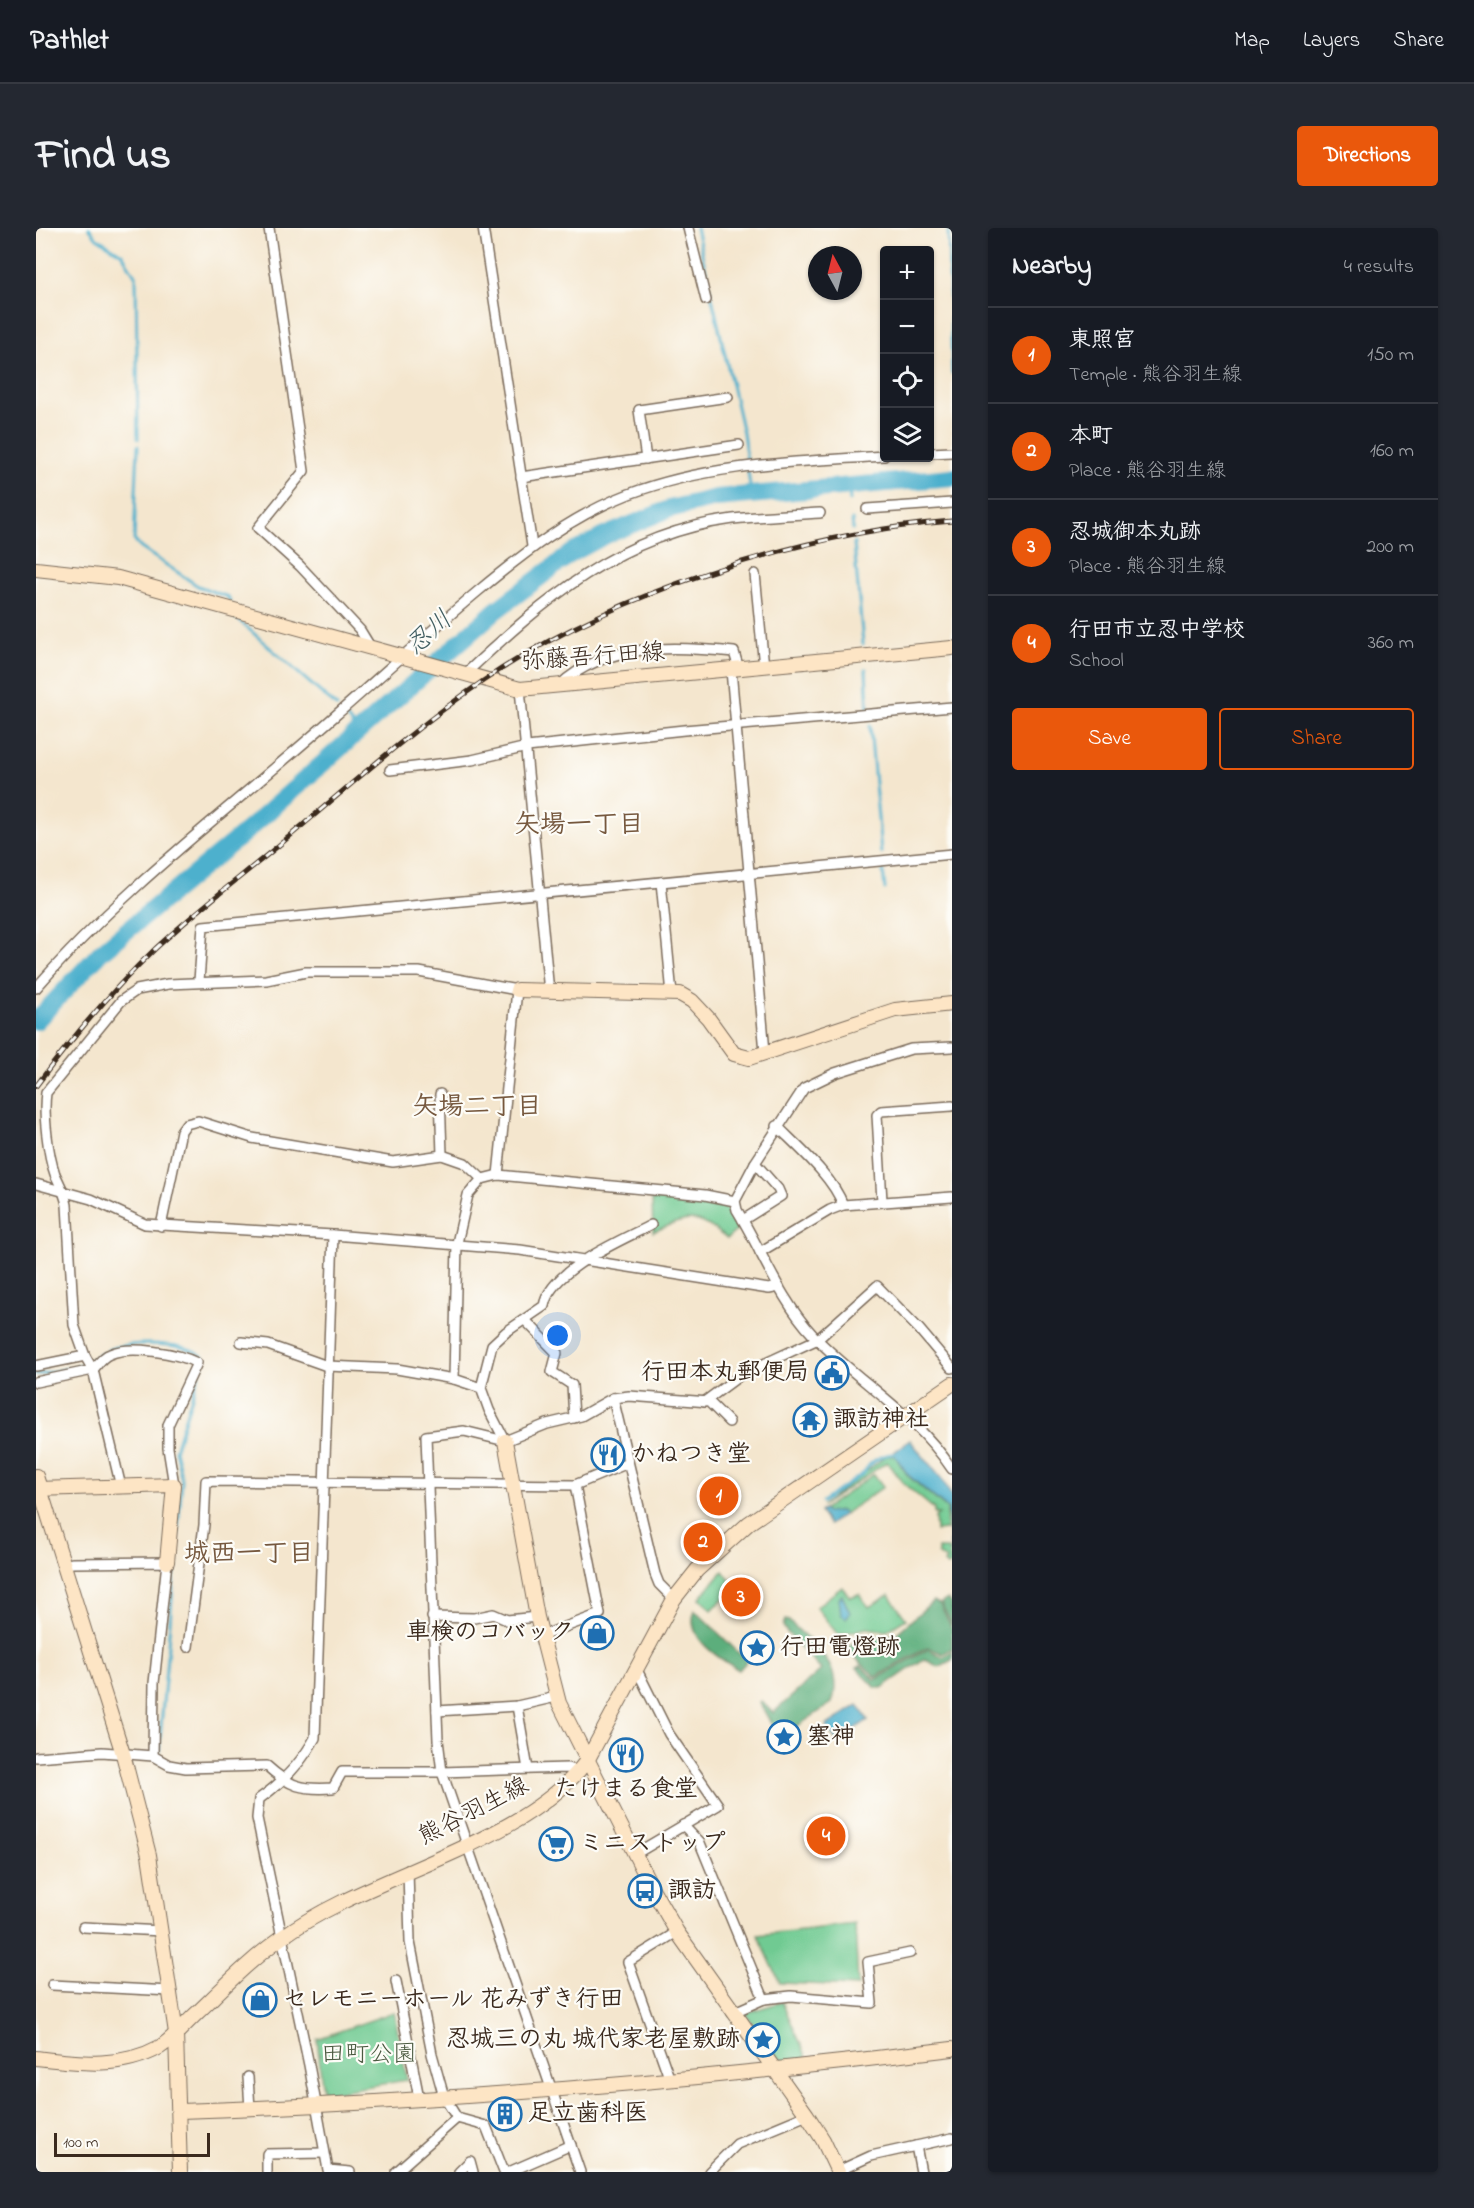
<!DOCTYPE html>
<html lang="en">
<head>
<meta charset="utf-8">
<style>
  :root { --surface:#171b24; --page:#242831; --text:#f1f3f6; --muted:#9ea1a6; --line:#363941; --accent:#ea580c }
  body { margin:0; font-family:"Indie Flower","Klee One",sans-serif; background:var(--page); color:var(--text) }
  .controls { position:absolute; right:18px; top:18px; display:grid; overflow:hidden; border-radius:6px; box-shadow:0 2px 4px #0004 }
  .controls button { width:54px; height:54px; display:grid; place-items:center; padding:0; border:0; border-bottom:2px solid var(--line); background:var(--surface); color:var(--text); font:30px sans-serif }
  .compass { position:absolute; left:772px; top:18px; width:54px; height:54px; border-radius:50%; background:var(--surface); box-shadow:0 2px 4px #0004; rotate:353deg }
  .scale { position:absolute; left:18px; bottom:15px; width:156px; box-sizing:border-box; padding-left:6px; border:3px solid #3b2a1e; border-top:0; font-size:16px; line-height:21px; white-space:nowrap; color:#3b2a1e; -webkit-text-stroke:4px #fdfcf7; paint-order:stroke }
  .you { position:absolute; left:522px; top:1108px; width:21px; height:21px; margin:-15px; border:4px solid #fff; border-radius:50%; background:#1a73e8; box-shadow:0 0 0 9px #1a73e833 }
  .badge { display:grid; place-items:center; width:39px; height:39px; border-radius:50%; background:var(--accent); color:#fff; font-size:20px; font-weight:700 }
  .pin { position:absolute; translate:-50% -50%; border:3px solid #fff; box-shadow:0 2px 6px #0006 }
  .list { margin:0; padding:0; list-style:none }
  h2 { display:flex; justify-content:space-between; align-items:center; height:78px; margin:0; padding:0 24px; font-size:26px }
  h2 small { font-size:20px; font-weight:400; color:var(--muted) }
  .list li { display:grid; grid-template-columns:39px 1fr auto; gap:18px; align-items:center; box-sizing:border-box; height:96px; padding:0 24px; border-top:2px solid var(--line) }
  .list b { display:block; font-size:22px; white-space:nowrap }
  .list p { margin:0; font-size:20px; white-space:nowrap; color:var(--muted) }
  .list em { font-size:20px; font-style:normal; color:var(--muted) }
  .actions { display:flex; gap:12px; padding:18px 24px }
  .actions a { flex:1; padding:14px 0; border:2px solid var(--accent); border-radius:6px; text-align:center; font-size:21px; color:var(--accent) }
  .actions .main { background:var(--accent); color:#fff }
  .icon { flex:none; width:33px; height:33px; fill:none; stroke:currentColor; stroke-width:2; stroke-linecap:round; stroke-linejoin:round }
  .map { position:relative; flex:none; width:916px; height:1944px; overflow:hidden; border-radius:6px }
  header { display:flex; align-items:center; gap:36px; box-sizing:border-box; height:84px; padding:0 30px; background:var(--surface); border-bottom:2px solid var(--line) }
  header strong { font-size:28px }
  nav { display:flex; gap:33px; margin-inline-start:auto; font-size:21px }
  .intro { display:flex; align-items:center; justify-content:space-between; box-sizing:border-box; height:144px; padding:0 36px }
  h1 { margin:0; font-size:42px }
  .button { padding:15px 27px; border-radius:6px; background:var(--accent); color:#fff; font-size:21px; font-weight:700 }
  main { display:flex; gap:36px; padding:0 36px }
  aside { flex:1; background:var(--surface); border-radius:6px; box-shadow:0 2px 4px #0004 }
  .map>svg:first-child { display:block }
  .green { fill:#70ca92; stroke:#567a58; stroke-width:1.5 }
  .forest { fill:#5cae7c; stroke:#4c6c4d; stroke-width:1.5 }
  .water { fill:#4eb0cd; stroke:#446d76; stroke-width:1.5 }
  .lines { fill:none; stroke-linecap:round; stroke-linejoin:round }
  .stream { stroke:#4eb0cd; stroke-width:3 }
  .river { stroke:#4eb0cd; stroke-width:18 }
  .street-casing { stroke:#7c6c5c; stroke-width:12 }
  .secondary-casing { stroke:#7c6c5c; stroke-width:16 }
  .street { stroke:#fff; stroke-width:9 }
  .secondary { stroke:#fde5c5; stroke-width:14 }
  .rail-casing { stroke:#3b2a1e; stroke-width:5 }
  .rail { stroke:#fdfcf7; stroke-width:3; stroke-dasharray:9; stroke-linecap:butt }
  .labels { text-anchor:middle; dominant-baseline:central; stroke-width:4.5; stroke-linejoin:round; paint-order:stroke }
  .street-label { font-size:24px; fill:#3b2a1e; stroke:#fdfcf7 }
  .poi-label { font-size:24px; font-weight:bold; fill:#3b2a1e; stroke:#fdfcf7; text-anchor:start }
  .park-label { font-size:24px; fill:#4b5a41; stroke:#fdfcf7 }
  .water-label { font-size:26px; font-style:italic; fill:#436064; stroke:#fdfcf7 }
  .neighbourhood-label { font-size:26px; font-weight:bold; fill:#76583e; stroke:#fdfcf7 }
</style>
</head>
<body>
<header>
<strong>Pathlet</strong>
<nav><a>Map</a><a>Layers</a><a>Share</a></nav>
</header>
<div class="intro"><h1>Find us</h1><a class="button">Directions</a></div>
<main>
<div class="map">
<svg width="916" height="1944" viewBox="0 0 916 1944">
  <rect width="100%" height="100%" fill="#fdfcf7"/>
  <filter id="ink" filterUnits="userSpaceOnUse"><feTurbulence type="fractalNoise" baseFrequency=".0167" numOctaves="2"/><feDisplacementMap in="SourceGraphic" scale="12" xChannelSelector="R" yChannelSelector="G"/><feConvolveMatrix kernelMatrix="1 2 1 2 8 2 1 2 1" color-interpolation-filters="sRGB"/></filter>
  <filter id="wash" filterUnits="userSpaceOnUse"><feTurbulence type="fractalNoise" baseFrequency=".008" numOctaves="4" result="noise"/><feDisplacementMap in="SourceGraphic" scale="24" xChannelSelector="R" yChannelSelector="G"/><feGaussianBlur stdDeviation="1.35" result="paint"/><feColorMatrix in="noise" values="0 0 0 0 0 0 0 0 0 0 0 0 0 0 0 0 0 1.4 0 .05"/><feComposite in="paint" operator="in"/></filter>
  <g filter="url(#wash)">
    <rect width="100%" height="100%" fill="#f4e6ce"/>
    <g class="green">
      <path d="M 620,968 C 641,970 672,967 690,981 C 695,986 698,996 701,1002 L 691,1011 C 659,985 654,989 617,1004 L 616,971 Z"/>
      <path d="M 850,1228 L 859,1228 L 872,1248 L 911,1281 L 910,1302 L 900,1303 L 899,1289 L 903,1286 L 898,1286 L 898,1281 L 868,1256 L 851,1234 L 786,1278 Z"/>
      <path d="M 838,1246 L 847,1259 L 808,1286 L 805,1283 L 791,1285 L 788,1281 Z"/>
      <path d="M 902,1321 L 912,1321 L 916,1336 L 911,1338 L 908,1335 L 910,1332 L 902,1326 Z"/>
      <path d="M 687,1343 L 699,1359 L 676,1382 L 664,1370 Z"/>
      <path d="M 806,1359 L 814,1369 L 823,1366 L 833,1379 L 853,1367 L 870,1391 L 851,1403 L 831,1400 L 802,1407 L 780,1379 Z"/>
      <path d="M 819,1696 L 822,1758 L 744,1755 L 722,1707 Z"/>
      <path d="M 746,1774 L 772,1832 L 751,1835 L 741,1829 L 709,1785 Z"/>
      <path d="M 358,1784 L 371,1852 L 287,1866 L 281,1811 Z"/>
    </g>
    <g class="forest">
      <path d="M 912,1371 L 916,1376 L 916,1397 L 905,1375 Z"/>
      <path d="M 897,1373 L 904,1376 L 916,1401 L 916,1420 L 907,1426 L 892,1419 L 840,1449 L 810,1421 L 826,1407 L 846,1408 L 860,1406 Z"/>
      <path d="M 659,1382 L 711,1433 L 703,1442 C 684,1431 648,1410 659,1382 Z"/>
      <path d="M 749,1392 L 753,1393 C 777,1417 809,1437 796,1475 L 754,1503 L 739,1502 L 723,1474 L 725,1473 L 737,1485 L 785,1442 L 749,1402 L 747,1398 Z"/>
      <path d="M 892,1421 L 907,1429 L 916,1423 L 916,1432 L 903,1439 L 888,1431 L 846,1460 L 840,1460 L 821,1440 L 825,1438 L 839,1452 Z"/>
    </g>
    <g class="water">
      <path d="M 874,1212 L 908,1254 L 916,1270 L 915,1326 L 912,1281 L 872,1247 L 857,1225 Z"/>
      <path d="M 787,1281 L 791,1285 L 805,1283 L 808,1286 L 793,1297 L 784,1284 Z"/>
      <path d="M 806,1367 L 814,1385 L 810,1390 L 805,1386 L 803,1370 Z"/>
      <path d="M 822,1477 L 832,1492 L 801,1513 L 790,1498 Z"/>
    </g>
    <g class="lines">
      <g class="stream">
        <path d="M 53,0 L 61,10 L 86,26 L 100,49 L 102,211"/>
        <path d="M 660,0 L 707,205 L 711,233"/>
        <path d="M 912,0 L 916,145"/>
        <path d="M 102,218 L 98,312 L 105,320 L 162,358 L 192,369 L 194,374"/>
        <path d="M 712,244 L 715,265"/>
        <path d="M 813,256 L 814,273"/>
        <path d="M 816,292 L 817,301"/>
        <path d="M 818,315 L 827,416"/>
        <path d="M 198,388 L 301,479"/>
        <path d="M 830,441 L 832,484"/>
        <path d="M 309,488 L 323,505"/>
        <path d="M 834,498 L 845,625"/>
        <path d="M 847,642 L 849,661"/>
        <path d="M 0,791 L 2,791"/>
        <path d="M 72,1122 C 91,1113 154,1113 168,1130 L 139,1222 L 146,1252 L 123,1523"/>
        <path d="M 0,1147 L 44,1138 L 67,1125"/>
        <path d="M 786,1274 L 828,1245 C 833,1234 846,1226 858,1226"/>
      </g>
      <path class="river" d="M 0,793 L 65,724 L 207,606 L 459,383 L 536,325 L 568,308 L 633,281 L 680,270 L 916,249"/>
    </g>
  </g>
  <g filter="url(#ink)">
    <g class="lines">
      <defs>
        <g id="street">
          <path d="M 233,0 L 268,243 L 222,300 L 264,338 L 324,402 L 335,420"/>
          <path d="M 447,0 L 496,318"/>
          <path d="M 652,0 L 670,72"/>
          <path d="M 894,225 L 916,224"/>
          <path d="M 610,231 L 603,182 L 692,169"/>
          <path d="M 485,249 L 703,217"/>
          <path d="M 831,281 L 916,275"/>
          <path d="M 719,346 L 728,439"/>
          <path d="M 695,442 L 729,824"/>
          <path d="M 428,447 C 508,372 583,306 697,291 C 726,288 755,287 784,285"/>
          <path d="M 524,457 C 569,414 640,418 698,424 L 703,441"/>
          <path d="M 484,461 L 513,764"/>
          <path d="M 354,542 L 436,532 L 491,519 L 648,502 L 916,479"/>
          <path d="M 625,654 L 636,766"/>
          <path d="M 163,753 L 167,698 L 916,626"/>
          <path d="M 0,760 C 89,658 199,577 300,487 C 347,446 393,404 441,364 C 488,325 535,288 593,266 C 675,235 762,234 848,228"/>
          <path d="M 916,819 L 875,821 L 799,845 L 768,860 L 719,935 L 699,973 L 701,982 C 726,1023 744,1072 777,1107 C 822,1154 880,1186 916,1241"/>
          <path d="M 404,866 L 406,927"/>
          <path d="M 741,898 C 762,919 797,949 807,977"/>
          <path d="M 0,956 L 55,971 L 109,996 L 297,1007"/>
          <path d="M 846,973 L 841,887 L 845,883 L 916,878"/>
          <path d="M 707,992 L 745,968 L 742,961 L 719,935"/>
          <path d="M 125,998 L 145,903 L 150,896 L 162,893 L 216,910 L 357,934 L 406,927 L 429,935 L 446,951"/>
          <path d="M 724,1024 L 794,982 L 807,977 L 916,969"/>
          <path d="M 489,1092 L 521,1125 L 516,1144 L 536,1157 L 538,1190"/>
          <path d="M 205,1114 L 232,1117 L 291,1138 L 361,1141 L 418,1151"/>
          <path d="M 49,1128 L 57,1142 C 61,1137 67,1128 74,1126 C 94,1117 142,1125 161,1135 L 132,1197 L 132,1220 L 138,1257"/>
          <path d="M 0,1138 L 49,1128 L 38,1097 L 31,977 C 29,965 24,957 19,946 C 12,927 7,885 10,865 L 85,773 L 101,762 L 132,756 L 230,752 L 270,744 L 383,744 L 481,762 L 462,947"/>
          <path d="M 0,1154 L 57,1142 L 85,1259"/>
          <path d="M 445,1160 L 456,1117 L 470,1104 L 508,1078 C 514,1042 584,1013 615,997"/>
          <path d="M 577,1170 L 619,1346 L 623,1356 L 638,1371"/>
          <path d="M 668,1174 L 706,1146 L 782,1111 L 841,1058 L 883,1101 L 916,1140"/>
          <path d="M 693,1194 L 673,1174 L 593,1168 L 577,1170 L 545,1188 L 511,1196 L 469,1213 L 453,1182 L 445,1160 L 418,1151 L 421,1015 L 432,967 L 446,951 L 462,947 L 669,967 L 699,973"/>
          <path d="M 469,1213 L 428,1203 L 390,1208 L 402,1512 L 406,1544 L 544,1944"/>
          <path d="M 28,1338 L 36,1335 L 131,1334 L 118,1455 L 117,1528"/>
          <path d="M 396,1389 L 438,1390 L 457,1386 L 471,1392 L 501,1389"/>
          <path d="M 505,1408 L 564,1386 L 539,1257"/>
          <path d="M 152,1419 L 168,1297 L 170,1253 L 539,1257 L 592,1235"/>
          <path d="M 481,1478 L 492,1541"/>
          <path d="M 401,1483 L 481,1478 L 520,1469"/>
          <path d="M 0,1529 L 66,1524 L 117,1528 L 133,1537 L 150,1540 L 231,1538 C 254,1559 266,1562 297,1560 L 306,1544 L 406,1544 L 531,1540 L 544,1543"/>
          <path d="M 647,1597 L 664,1615 L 728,1771"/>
          <path d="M 599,1626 L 682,1577 L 633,1506 L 601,1442"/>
          <path d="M 47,1699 L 126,1703"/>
          <path d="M 360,1753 L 383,1870"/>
          <path d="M 16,1757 L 135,1763"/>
          <path d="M 696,1785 L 728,1771 L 755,1768 L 836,1775 L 832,1734 L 874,1725"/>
          <path d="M 212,1849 L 214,1881"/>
          <path d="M 634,1852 L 592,1734 L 641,1704"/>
          <path d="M 421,1890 L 450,1898 L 468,1944"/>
          <path d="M 880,1918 L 885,1944"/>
          <path d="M 231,1944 L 231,1926 L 288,1925"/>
          <path d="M 314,1944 L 292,1942 L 273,1837 L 221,1590 L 223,1571 C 247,1554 265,1536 279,1510 L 297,1007 L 484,1022 L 733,1061 L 743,1059"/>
          <path d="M 360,1944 L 421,1890 L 408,1869 L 396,1826 L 374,1714 L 372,1642"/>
          <path d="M 423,1944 L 434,1933 L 437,1944"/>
          <path d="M 473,1944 L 535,1917"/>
          <path d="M 673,1944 L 701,1916 L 771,1887"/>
          <path d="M 800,1944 L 835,1928 L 916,1910"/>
        </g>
        <g id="secondary">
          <path d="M 0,341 L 82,350 L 484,461 L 916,420"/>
          <path d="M 481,762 L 644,766 L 656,773 L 672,790 L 698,826 L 713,830 L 859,782 L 916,776"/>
          <path d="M 469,1213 L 501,1389 L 523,1475 L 618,1664 L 641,1704 L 771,1887 L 787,1912 L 802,1944"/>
          <path d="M 0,1248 L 87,1526 L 113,1627 L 140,1805 L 144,1944"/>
          <path d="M 0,1261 L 138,1257 L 131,1334"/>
          <path d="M 0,1830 C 43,1835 84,1841 124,1819 C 137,1811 149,1796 161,1785 C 188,1759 214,1732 245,1710 C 333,1645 489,1618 552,1531 L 638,1371 L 661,1342 L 713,1295 L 916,1156"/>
          <path d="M 144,1883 C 402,1874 659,1853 916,1821"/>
        </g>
      </defs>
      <use href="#street" class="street-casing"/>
      <use href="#secondary" class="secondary-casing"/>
      <use href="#street" class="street"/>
      <use href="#secondary" class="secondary"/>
      <defs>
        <path id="rail" d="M 0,858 C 36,810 76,762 120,720 C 161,682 206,648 248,613 C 313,558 377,501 447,453 C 575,366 762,305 916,293"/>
      </defs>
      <use href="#rail" class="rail-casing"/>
      <use href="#rail" class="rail"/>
    </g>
  </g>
  <defs>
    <symbol id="civic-ring" viewBox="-11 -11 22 22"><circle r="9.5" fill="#fdfcf7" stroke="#1f6fb2" stroke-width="1.5"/><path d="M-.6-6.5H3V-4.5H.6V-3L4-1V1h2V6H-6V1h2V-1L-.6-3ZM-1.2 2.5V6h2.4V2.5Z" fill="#1f6fb2"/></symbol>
    <symbol id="temple-ring" viewBox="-11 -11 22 22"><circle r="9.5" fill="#fdfcf7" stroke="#1f6fb2" stroke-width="1.5"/><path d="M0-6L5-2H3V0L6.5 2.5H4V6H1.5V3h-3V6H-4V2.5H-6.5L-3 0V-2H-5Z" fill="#1f6fb2"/></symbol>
    <symbol id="restaurant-ring" viewBox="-11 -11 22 22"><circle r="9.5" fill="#fdfcf7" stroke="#1f6fb2" stroke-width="1.5"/><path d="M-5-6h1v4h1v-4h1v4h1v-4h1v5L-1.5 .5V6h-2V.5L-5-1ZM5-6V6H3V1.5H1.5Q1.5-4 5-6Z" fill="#1f6fb2"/></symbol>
    <symbol id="shop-ring" viewBox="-11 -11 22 22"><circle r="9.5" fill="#fdfcf7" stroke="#1f6fb2" stroke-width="1.5"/><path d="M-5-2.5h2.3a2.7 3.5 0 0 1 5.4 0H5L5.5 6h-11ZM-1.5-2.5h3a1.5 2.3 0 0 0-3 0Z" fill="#1f6fb2"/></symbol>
    <symbol id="sight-ring" viewBox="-11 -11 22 22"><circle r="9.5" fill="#fdfcf7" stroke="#1f6fb2" stroke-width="1.5"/><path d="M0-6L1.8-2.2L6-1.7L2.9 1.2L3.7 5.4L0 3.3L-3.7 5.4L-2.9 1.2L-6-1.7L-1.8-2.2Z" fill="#1f6fb2"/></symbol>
    <symbol id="supermarket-ring" viewBox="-11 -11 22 22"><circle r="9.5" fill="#fdfcf7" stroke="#1f6fb2" stroke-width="1.5"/><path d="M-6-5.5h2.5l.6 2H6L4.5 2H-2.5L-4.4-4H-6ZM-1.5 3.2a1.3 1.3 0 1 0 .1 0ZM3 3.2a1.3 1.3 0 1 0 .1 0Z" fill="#1f6fb2"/></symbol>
    <symbol id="bus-ring" viewBox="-11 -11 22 22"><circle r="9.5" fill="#fdfcf7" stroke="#1f6fb2" stroke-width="1.5"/><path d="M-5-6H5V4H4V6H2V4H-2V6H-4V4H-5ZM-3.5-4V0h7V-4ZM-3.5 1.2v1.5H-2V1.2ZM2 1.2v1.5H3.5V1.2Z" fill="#1f6fb2"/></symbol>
    <symbol id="building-ring" viewBox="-11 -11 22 22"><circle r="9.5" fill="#fdfcf7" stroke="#1f6fb2" stroke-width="1.5"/><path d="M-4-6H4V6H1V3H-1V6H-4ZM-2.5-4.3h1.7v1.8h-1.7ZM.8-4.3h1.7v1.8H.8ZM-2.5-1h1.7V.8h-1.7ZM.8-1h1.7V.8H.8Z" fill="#1f6fb2"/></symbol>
  </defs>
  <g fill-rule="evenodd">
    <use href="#civic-ring" x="777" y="1126" width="38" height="38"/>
    <use href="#temple-ring" x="755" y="1173" width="38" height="38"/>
    <use href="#restaurant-ring" x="553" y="1208" width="38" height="38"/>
    <use href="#shop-ring" x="542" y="1386" width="38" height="38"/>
    <use href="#sight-ring" x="702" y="1401" width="38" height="38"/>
    <use href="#sight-ring" x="729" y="1490" width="38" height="38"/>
    <use href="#restaurant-ring" x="571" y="1508" width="38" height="38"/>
    <use href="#supermarket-ring" x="501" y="1597" width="38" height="38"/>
    <use href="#bus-ring" x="590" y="1644" width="38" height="38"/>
    <use href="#shop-ring" x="205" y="1753" width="38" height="38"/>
    <use href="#sight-ring" x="708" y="1793" width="38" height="38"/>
    <use href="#building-ring" x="450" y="1867" width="38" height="38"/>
  </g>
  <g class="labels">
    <g class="street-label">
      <text transform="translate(557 430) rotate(-4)">弥藤吾行田線</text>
      <text transform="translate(438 1584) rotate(-27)">熊谷羽生線</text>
    </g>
    <g class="poi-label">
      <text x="773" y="1145" text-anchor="end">行田本丸郵便局</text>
      <text x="797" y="1192">諏訪神社</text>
      <text x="595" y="1227">かねつき堂</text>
      <text x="538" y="1405" text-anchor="end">車検のコバック</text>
      <text x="744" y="1420">行田電燈跡</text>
      <text x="771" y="1509">塞神</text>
      <text x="590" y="1562" text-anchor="middle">たけまる食堂</text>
      <text x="543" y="1616">ミニストップ</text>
      <text x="632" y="1663">諏訪</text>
      <text x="247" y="1772">セレモニーホール 花みずき行田</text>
      <text x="704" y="1812" text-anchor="end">忍城三の丸 城代家老屋敷跡</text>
      <text x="492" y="1886">足立歯科医</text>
    </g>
    <g class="park-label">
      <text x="333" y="1827">田町公園</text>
    </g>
    <g class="water-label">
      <text transform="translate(394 406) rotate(-42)">忍川</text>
    </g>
    <g class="neighbourhood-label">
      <text x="543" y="598">矢場一丁目</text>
      <text x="441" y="880">矢場二丁目</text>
      <text x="213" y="1327">城西一丁目</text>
    </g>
  </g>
</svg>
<div class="controls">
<button>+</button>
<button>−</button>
<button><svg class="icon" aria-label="locate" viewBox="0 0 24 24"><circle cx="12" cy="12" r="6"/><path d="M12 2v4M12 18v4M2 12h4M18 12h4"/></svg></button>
<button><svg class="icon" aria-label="layers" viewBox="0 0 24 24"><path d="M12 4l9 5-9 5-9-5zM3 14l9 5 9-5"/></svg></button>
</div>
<svg class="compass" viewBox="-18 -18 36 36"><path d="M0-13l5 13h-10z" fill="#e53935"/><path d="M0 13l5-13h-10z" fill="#9ea1a6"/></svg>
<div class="scale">100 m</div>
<div class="you"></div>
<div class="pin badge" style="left:683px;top:1268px">1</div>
<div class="pin badge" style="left:667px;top:1314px">2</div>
<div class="pin badge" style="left:705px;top:1369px">3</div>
<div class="pin badge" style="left:790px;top:1608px">4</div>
</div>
<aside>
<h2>Nearby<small>4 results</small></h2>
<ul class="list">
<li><span class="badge">1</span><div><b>東照宮</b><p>Temple · 熊谷羽生線</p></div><em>150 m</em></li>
<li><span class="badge">2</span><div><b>本町</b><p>Place · 熊谷羽生線</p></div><em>160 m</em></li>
<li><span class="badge">3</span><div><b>忍城御本丸跡</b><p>Place · 熊谷羽生線</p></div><em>200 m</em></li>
<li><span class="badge">4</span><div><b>行田市立忍中学校</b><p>School</p></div><em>360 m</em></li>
</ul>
<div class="actions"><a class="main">Save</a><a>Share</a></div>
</aside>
</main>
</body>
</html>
